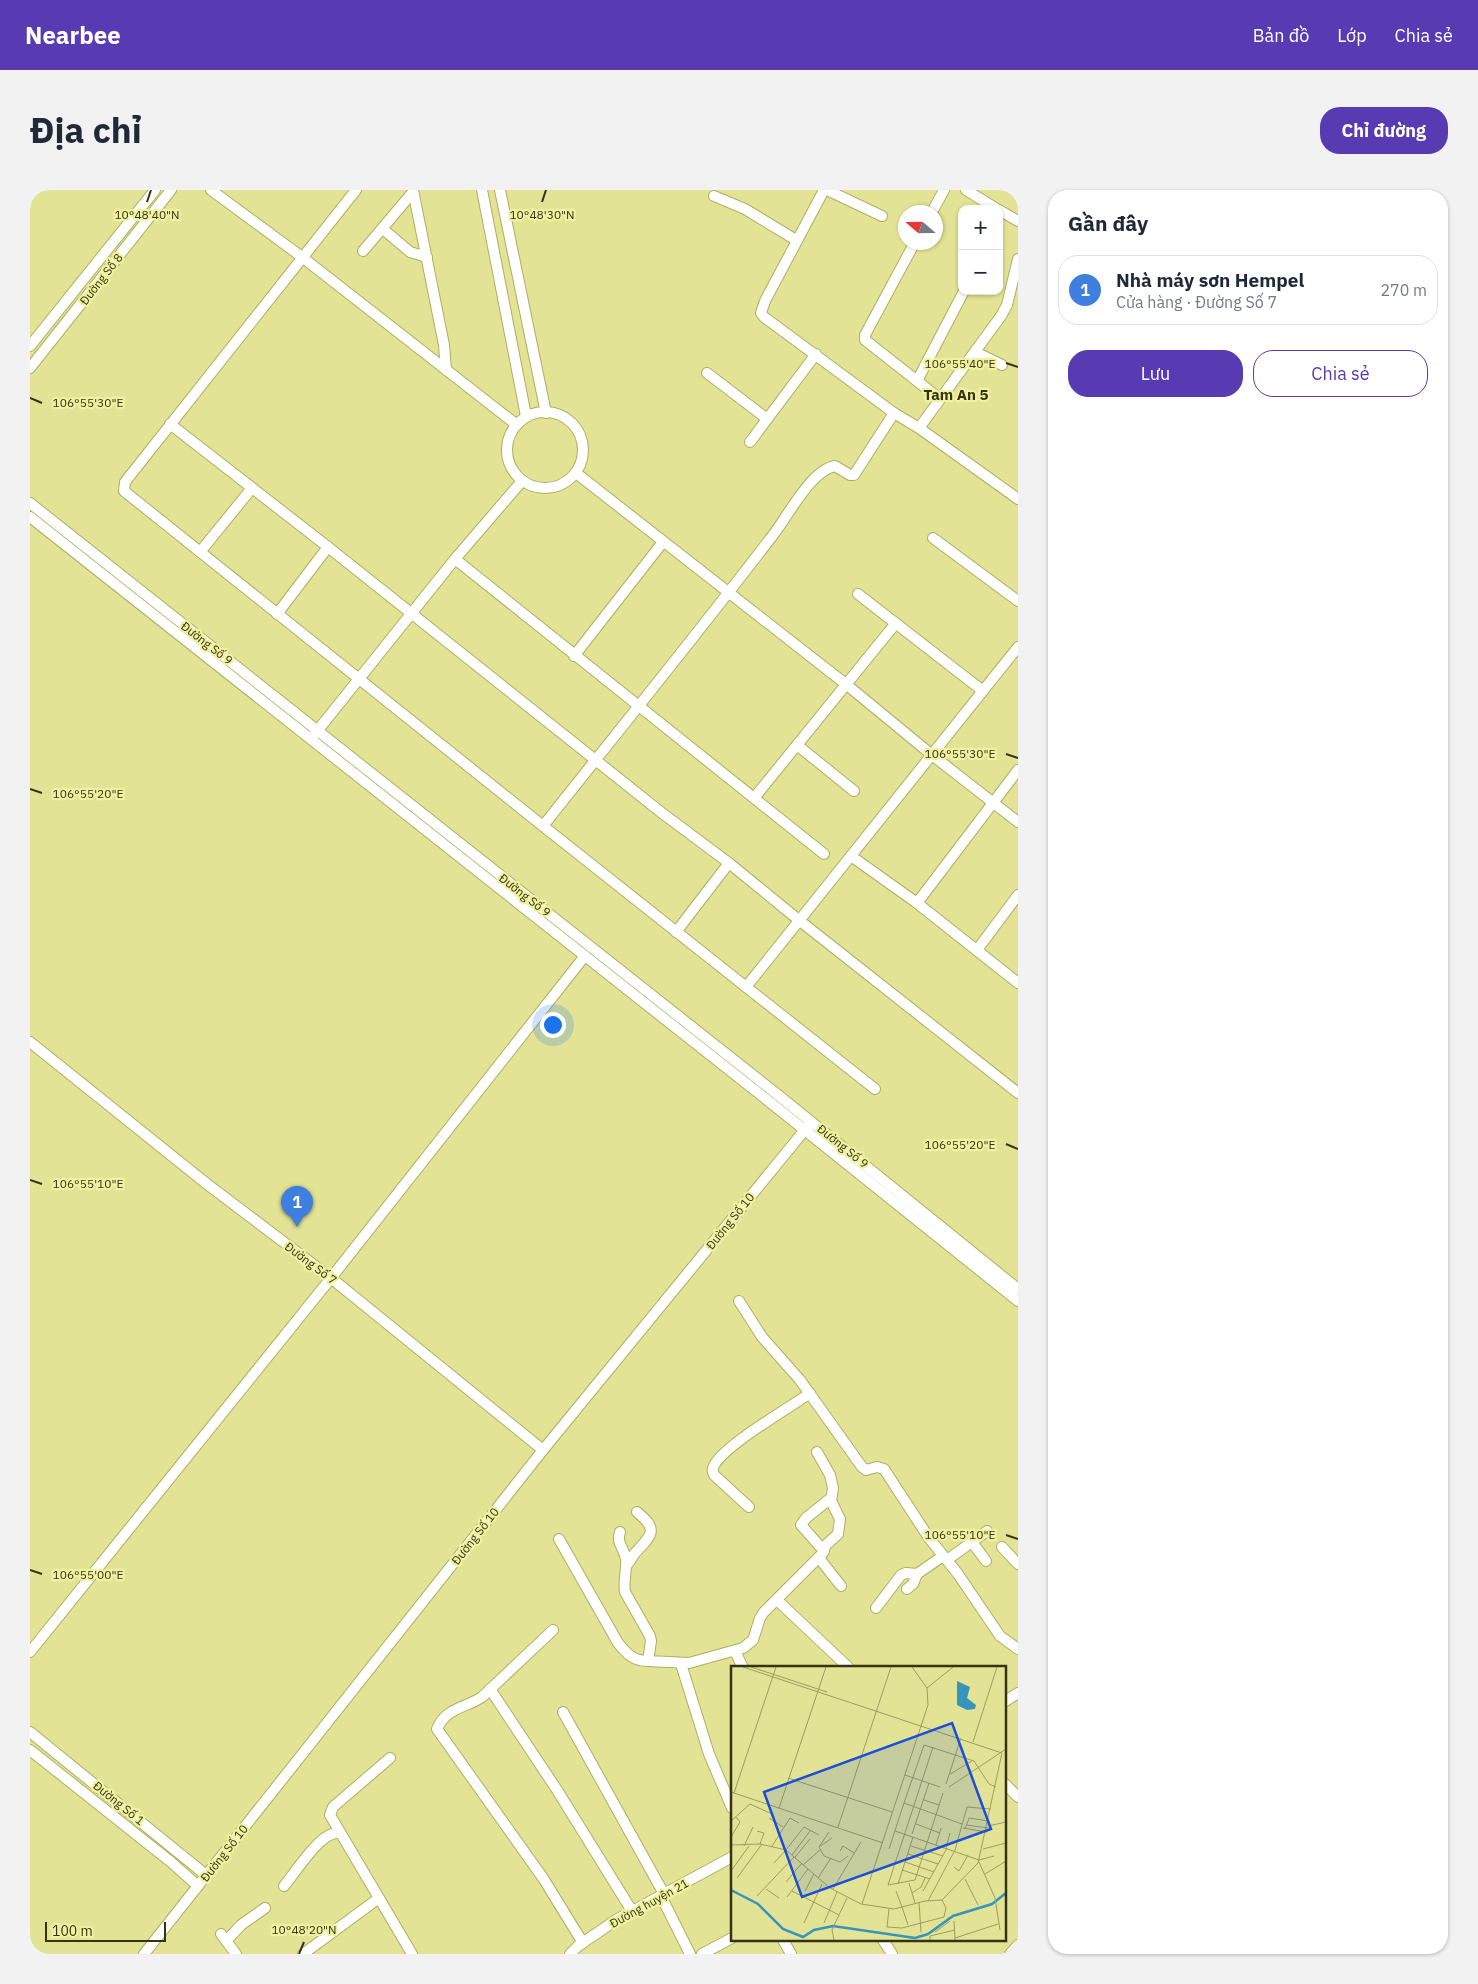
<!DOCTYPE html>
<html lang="vi">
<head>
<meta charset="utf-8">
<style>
  :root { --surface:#fff; --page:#f2f2f3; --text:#1f2937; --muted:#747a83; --line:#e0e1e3; --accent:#583ab2 }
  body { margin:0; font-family:"IBM Plex Sans",sans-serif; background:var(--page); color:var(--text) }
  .controls { position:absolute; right:15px; top:15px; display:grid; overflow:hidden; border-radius:10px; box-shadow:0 1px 4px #0004 }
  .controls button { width:45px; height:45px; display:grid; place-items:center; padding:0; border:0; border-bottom:1px solid var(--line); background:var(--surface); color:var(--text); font:25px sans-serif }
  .compass { position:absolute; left:868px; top:15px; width:45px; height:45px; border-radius:50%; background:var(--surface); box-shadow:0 1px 4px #0004; rotate:290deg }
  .scale { position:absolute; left:15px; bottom:12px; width:121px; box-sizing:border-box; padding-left:5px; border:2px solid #343413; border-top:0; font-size:14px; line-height:18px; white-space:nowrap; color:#343413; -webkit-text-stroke:4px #f0f1a1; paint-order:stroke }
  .you { position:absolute; left:522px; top:834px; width:18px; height:18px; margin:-12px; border:4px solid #fff; border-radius:50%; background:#1a73e8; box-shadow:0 0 0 8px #1a73e833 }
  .badge { display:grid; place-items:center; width:32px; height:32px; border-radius:50%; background:var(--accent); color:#fff; font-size:16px; font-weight:700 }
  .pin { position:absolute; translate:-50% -41px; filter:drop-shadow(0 1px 2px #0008) }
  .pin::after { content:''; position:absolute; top:26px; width:18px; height:15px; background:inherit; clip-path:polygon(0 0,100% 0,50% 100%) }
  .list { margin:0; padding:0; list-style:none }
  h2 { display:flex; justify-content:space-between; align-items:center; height:65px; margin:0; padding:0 20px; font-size:21px }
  h2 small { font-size:16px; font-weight:400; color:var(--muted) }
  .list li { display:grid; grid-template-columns:32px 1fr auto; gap:15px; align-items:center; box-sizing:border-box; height:70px; margin:0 10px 10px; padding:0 10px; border:1px solid var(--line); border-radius:20px }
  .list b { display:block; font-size:19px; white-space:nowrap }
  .list p { margin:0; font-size:16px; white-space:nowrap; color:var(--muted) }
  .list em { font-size:16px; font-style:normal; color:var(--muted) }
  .actions { display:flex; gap:10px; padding:15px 20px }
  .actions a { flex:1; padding:11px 0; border:1px solid var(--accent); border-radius:20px; text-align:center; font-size:18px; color:var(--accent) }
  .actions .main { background:var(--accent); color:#fff }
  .map { position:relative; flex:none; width:988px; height:1764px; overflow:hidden; border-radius:20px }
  header { display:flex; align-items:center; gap:30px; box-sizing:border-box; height:70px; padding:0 25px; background:var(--accent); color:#fff }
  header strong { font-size:24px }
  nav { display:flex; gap:28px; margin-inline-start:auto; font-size:18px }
  .intro { display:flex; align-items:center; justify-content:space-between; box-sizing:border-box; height:120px; padding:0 30px }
  h1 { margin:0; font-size:35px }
  .button { padding:12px 22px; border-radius:20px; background:var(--accent); color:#fff; font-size:18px; font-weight:700 }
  main { display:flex; gap:30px; padding:0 30px }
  aside { flex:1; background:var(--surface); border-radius:20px; box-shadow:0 1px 4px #0004 }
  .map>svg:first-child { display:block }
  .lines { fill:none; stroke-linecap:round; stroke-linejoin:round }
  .minor-casing { stroke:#aeaf61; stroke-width:12 }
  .minor { stroke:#fff; stroke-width:10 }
  .ticks { fill:none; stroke:#343413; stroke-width:2 }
  .labels { text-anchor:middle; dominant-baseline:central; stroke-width:4.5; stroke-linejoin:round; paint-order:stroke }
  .street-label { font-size:12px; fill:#343413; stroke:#f0f1a1 }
  .quarter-label { font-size:15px; font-weight:bold; fill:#343413; stroke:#f0f1a1 }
  .inset-river { fill:none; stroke:#3794ba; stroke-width:2.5 }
  .inset-road { fill:none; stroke:#9d9d61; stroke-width:1 }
  .view { fill:#1d4ed8; fill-opacity:0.15; stroke:#1d4ed8; stroke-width:2.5 }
  .inset-edge { fill:none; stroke:#343413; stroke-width:2.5 }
  .ticks-label { font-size:12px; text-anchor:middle; fill:#343413; stroke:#f0f1a1; stroke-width:4.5; stroke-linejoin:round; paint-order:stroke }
</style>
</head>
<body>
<header>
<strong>Nearbee</strong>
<nav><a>Bản đồ</a><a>Lớp</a><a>Chia sẻ</a></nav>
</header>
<div class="intro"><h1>Địa chỉ</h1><a class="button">Chỉ đường</a></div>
<main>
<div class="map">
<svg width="988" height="1764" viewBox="0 0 988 1764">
  <rect width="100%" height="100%" fill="#e3e395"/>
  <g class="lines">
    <defs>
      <g id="minor">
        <path d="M 181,0 L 272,67 L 487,235"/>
        <path d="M 326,0 L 95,292 L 94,301 L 513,636 C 590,539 668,443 743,345 C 758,326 781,280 805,276 L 820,285 L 824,285 L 864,223"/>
        <path d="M 383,0 L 414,155 L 416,180"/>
        <path d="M 452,0 L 496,226"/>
        <path d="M 470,0 L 516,223"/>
        <path d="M 794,0 L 735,111 L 731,123 L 734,127 L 864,223 L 889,238 L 988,309"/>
        <path d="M 797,0 L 852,26"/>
        <path d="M 936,0 L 967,19"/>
        <path d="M 684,6 L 715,19 L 766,50"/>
        <path d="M 969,20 L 988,31"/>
        <path d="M 902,22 L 914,0"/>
        <path d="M 353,39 L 380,62 L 397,67"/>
        <path d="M 885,52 L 835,145 L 835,150 L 910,209"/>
        <path d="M 333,61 L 383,2"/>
        <path d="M 0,156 L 125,0"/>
        <path d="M 945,162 L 972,175"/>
        <path d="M 0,178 L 141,0"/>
        <path d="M 677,183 L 736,228"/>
        <path d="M 887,191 L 934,101"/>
        <circle cx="515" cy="260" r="38"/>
        <path d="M 140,234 L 298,357 L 632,623 L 699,673 L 770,731 L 988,903"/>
        <path d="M 889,238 L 971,126 L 977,115 L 988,69"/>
        <path d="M 720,252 L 786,164"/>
        <path d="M 546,283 L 817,495 L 902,565 L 988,632"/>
        <path d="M 0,313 L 748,905 L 988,1099"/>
        <path d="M 0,327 L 741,913 L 988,1111"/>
        <path d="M 903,348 L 988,411"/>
        <path d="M 170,362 L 222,298"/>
        <path d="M 425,369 L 794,664"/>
        <path d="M 828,404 L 953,501"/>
        <path d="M 247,424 L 298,357"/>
        <path d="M 544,466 L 633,352"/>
        <path d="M 284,545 L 425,369 L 492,291"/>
        <path d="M 767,555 L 824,601"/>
        <path d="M 724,608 L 866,433"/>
        <path d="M 513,636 L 845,899"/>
        <path d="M 821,666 L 887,713 L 988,793"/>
        <path d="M 887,713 L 988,580"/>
        <path d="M 646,742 L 699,673"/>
        <path d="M 947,760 L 988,705"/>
        <path d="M 716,797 L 988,457"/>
        <path d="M 0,852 L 177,994 L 301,1088 L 513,1260"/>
        <path d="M 709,1111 L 732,1147 L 770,1190 L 832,1277 L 836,1280 L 847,1277 L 854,1279 L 899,1348 L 928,1384 L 970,1446 L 988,1459"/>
        <path d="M 719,1317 L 684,1285 C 683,1282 682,1281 683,1278 C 689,1258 761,1217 780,1203"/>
        <path d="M 590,1342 C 586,1353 594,1358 596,1369 C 597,1380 593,1391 595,1402 L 620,1446 L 621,1451 L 618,1471 L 659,1473 L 713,1458 L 723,1450 L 730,1428 L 734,1422 L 792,1364 L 796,1355 L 808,1344 L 810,1329 L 801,1311 L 803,1298 L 800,1285 L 787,1262"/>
        <path d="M 529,1349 L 588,1453 C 597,1464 603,1471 618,1471"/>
        <path d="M 942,1352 L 956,1371"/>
        <path d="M 972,1357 L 988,1374"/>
        <path d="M 794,1361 L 771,1335 L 776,1328 L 801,1308"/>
        <path d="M 789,1368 L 811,1396"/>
        <path d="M 917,1370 L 957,1341"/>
        <path d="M 596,1376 C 600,1372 602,1367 605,1363 C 622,1345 629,1340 607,1322"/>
        <path d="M 877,1399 L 883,1394 L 887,1384 L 913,1366"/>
        <path d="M 747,1410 L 819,1478"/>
        <path d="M 846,1418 L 871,1385 L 876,1383 L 887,1384"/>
        <path d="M 523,1440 L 452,1507 C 436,1518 416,1517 407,1539 L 513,1688 L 553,1753"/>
        <path d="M 705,1461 L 713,1478"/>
        <path d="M 0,1462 L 301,1088 L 554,767"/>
        <path d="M 651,1474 L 679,1564 L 702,1618"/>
        <path d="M 460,1499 L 527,1600 L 602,1721"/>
        <path d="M 974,1512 L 988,1503"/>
        <path d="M 533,1522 L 634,1704"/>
        <path d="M 0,1542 L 176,1685"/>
        <path d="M 0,1560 L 141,1672 L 168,1696"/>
        <path d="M 360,1568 L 303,1617 L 300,1625 L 382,1764"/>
        <path d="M 974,1593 L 988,1607"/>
        <path d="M 254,1696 C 266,1682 291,1640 310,1643"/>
        <path d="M 631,1706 L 660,1764"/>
        <path d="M 191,1744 L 206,1764"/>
        <path d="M 753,1750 L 761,1764"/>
        <path d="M 853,1750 L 862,1764"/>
        <path d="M 196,1751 L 211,1735 L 235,1718"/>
        <path d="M 114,1764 L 513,1260 L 778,936"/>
        <path d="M 273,1764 L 349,1708"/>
        <path d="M 540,1764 L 548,1756 L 586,1730 L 702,1667"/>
        <path d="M 672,1764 L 702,1748"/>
        <path d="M 980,1764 L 988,1755"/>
      </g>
    </defs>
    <use href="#minor" class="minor-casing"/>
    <use href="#minor" class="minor"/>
  </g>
  <path class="ticks" d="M 117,12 L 121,0M 512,12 L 516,0M 976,173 L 988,177M 0,208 L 12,213M 976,564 L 988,568M 0,599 L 12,603M 976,954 L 988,959M 0,990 L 12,994M 976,1345 L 988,1349M 0,1380 L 12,1384M 269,1764 L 274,1752"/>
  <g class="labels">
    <g class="street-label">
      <text transform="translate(71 89) rotate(-52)">Đường Số 8</text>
      <text transform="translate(177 453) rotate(38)">Đường Số 9</text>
      <text transform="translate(495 705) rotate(38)">Đường Số 9</text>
      <text transform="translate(813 956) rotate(39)">Đường Số 9</text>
      <text transform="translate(700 1031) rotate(-51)">Đường Số 10</text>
      <text transform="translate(281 1073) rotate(37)">Đường Số 7</text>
      <text transform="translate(445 1346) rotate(-52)">Đường Số 10</text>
      <text transform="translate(89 1613) rotate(39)">Đường Số 1</text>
      <text transform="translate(194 1663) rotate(-52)">Đường Số 10</text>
      <text transform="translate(619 1713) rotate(-29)">Đường huyện 21</text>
    </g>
    <g class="quarter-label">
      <text x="926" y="204">Tam An 5</text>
    </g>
  </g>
  <g transform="translate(701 1476)">
    <rect width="275" height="275" fill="#e3e395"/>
    <path d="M 226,15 L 239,21 L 236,32 L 245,39 L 244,43 L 236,44 L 226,39 Z" fill="#3794ba"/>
    <path class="inset-river" d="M 0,224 L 27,238 L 52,263 L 72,271 L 83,264 L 102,260 L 184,272 L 197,268 L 222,250 L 261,238 L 275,227"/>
    <path class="inset-road" d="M 12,1 L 271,87M 20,1 L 96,26M 196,22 L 222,1M 242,76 L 266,1M 202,81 L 157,219 L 184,214 L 212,127M 219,108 L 241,95M 174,109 L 209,121M 57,112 L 161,146M 215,118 L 230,72M 218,121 L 275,83M 0,126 L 152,177M 3,127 L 45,1M 193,134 L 208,139M 48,142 L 95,1M 38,152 L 52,161M 0,155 L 19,138 L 41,148M 185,158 L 209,167M 231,158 L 173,137 L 193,79 L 243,95 L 258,118 L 265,121M 235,159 L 257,162M 257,160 L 275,156M 107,161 L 160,1M 232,162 L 256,166M 234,163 L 238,152 L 258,155M 26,165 L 33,167 L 29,178M 164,165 L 248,194 L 263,190M 181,168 L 198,117M 0,171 L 9,156 L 5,151M 101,172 L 88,181 L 93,190 L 109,196 L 117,190M 0,179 L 29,178 L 55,184 L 99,222 L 130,238 L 163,243 L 194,235 L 211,234 L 247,197 L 271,87M 205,179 L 210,162M 13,180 L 22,161M 41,180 L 59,152 L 68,157M 180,180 L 212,190M 88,181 L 98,166M 215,182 L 219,167M 158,183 L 173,137M 252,183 L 275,177M 55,184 L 73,161 L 88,169M 109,185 L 112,180 L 123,187M 177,188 L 207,198M 61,189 L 79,165M 64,191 L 79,173M 174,196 L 203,206M 248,196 L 264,232 L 269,264M 43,197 L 55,184M 72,199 L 89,184M 223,201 L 228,205 L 237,189M 171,204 L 199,213M 0,205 L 18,180M 254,208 L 275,195M 6,212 L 31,178M 87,212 L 100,192M 234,213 L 247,239M 55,216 L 71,197M 178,217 L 184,237M 167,218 L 182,171M 35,223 L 48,232M 102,223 L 130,176M 61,225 L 108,249 L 116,232M 74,225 L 83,208M 165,225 L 171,241M 192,225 L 216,182M 181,227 L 190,221 L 194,212M 26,230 L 63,191M 56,231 L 77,203M 197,235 L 224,184 L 236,141 L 260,143M 188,236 L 190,266M 131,238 L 197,39 L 196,22 L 181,1M 171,241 L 177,259M 158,243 L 156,261 L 171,262 L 213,251 L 215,242 L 211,234M 223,255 L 224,274M 73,257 L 91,218M 93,257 L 106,226M 204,266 L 219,255M 224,272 L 267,258M 103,274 L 101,264 L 108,249M 199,274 L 199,270 L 224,264"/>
    <path class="view" d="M 221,57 L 260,163 L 71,231 L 33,126 Z"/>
    <rect width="275" height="275" class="inset-edge"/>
  </g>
  <g class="ticks-label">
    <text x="117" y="29">10°48'40"N</text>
    <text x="512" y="29">10°48'30"N</text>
    <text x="930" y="178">106°55'40"E</text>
    <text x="58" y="217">106°55'30"E</text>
    <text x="930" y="568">106°55'30"E</text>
    <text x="58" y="608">106°55'20"E</text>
    <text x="930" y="959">106°55'20"E</text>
    <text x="58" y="998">106°55'10"E</text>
    <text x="930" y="1349">106°55'10"E</text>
    <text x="58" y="1389">106°55'00"E</text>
    <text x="274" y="1744">10°48'20"N</text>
  </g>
</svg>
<div class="controls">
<button>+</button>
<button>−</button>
</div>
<svg class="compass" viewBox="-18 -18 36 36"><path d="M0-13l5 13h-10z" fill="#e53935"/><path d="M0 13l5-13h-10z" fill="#747a83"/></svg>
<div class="scale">100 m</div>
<div class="you"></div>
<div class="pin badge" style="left:267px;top:1037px;background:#3f7fe0">1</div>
</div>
<aside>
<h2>Gần đây<small></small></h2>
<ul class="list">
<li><span class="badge" style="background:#3f7fe0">1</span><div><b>Nhà máy sơn Hempel</b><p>Cửa hàng · Đường Số 7</p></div><em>270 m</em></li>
</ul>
<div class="actions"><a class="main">Lưu</a><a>Chia sẻ</a></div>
</aside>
</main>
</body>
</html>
